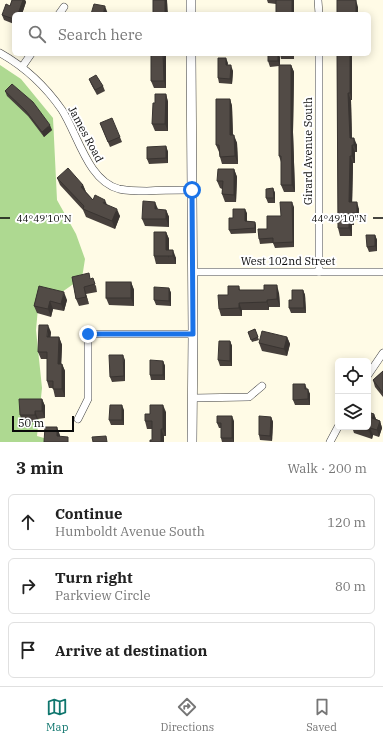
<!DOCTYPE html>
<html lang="en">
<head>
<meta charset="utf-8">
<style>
  :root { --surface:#fff; --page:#f2f2f2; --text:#222; --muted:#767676; --line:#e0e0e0; --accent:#0f766e }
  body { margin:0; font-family:"IBM Plex Serif",serif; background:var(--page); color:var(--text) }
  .controls { position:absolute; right:12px; bottom:12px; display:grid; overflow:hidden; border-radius:6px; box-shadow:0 2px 10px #0003 }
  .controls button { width:36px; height:36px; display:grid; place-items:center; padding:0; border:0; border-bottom:1px solid var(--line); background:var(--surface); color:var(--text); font:20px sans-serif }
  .scale { position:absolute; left:12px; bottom:10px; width:62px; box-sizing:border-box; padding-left:4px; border:2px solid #0a0a0a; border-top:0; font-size:11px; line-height:14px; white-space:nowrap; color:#0a0a0a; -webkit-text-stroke:3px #fff; paint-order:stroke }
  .stop { position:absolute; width:12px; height:12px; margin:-9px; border:3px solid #1a73e8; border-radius:50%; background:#fff }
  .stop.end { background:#1a73e8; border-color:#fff; box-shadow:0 1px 4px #0008 }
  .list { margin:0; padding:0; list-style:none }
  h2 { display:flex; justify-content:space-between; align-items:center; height:52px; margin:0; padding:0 16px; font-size:17px }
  h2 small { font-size:13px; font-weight:400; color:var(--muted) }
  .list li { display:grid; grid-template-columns:26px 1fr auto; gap:12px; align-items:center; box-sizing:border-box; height:56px; margin:0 8px 8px; padding:0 8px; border:1px solid var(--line); border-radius:6px }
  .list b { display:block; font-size:15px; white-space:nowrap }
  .list p { margin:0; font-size:13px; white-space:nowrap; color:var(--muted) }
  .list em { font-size:13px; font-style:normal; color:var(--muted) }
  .icon { flex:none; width:22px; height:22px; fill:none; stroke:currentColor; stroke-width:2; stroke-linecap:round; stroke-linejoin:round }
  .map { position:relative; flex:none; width:383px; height:442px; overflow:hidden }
  .search { position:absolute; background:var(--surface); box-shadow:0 2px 10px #0003; left:12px; right:12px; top:12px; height:44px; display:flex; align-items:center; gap:10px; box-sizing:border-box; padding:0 14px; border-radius:6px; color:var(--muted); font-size:15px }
  .sheet { height:244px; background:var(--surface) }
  nav { display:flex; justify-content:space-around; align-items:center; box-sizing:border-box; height:56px; border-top:1px solid var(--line); background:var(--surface); font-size:11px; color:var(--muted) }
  nav a { display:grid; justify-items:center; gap:2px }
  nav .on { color:var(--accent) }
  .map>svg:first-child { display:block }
  .forest { fill:#aed991 }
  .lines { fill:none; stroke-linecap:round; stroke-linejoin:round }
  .minor-casing { stroke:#3d3d3d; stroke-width:8 }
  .tertiary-casing { stroke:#3d3d3d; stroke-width:10 }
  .minor { stroke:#fff; stroke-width:7 }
  .tertiary { stroke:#fff; stroke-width:9 }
  .wall { fill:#47403c }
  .shaded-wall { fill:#393431 }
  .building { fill:#524b46; stroke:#393431 }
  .route { stroke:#1a73e8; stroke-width:5 }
  .ticks { fill:none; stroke:#0a0a0a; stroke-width:1.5 }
  .labels { text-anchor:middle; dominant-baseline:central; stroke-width:4; stroke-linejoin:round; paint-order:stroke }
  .street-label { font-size:11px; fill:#0a0a0a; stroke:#fff }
  .ticks-label { font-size:10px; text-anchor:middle; fill:#0a0a0a; stroke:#fff; stroke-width:4; stroke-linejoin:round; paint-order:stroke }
</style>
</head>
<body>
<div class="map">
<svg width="383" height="442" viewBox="0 0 383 442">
  <rect width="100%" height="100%" fill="#fffbe6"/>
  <path class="forest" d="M 0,65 L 21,79 L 53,118 L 57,200 L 76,234 L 85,259 L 82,278 L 62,292 L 39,297 L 36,330 L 42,388 L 37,436 L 58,442 L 0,442 Z"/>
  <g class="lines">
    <defs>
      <g id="minor">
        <path d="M 318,0 L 319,14"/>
        <path d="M 59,14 L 64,7"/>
        <path d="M 0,53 C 25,67 46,87 62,110 C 78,135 88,181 119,189 C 128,191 138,191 147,191 C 162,190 177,190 192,190"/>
        <path d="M 319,54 L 319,272"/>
        <path d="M 22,67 L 31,54"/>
        <path d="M 193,272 L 383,272"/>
        <path d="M 368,375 L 383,353"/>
        <path d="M 193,398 L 249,397 L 262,386"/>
        <path d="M 78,419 L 88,399 L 88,334 L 193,334"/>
        <path d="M 330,442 L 338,427"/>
      </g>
      <g id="tertiary">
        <path d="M 191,0 L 191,14"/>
        <path d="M 191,54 L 193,334 L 192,442"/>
      </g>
    </defs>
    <use href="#minor" class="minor-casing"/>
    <use href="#tertiary" class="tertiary-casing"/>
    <use href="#minor" class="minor"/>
    <use href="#tertiary" class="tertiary"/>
  </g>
  <g class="wall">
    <path d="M 12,0 L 25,0 L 26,2 L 22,14 L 14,14 L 14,24 L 4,20 L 2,15 L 10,6 Z"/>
    <path d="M 267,0 L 294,0 L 294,14 L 276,4 L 268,3 Z"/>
    <path d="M 166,54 L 166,88 L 154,88 L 151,81 Z"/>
    <path d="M 280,54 L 294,54 L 294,59 L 281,59 Z"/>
    <path d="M 337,54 L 352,54 L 352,100 L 351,100 L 352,138 L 357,145 L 357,152 L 355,152 L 355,163 L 353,163 L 352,202 L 359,209 L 359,220 L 354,220 L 354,225 L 352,225 L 352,236 L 340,236 L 338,228 Z"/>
    <path d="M 280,57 L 280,65 L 291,65 L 294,72 L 293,132 L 295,192 L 284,192 L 281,185 L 281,162 L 279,156 L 279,66 L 270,67 L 268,61 Z"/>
    <path d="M 228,63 L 227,65 L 233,71 L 232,84 L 219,83 L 218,78 Z"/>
    <path d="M 89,79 L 103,86 L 105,91 L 97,95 L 91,84 Z"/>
    <path d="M 5,91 L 52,130 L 44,137 L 28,116 L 7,96 Z"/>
    <path d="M 166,94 L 168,102 L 168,131 L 155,131 L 152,124 L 155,103 Z"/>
    <path d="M 230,99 L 232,106 L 233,135 L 237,143 L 238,164 L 222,164 L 220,157 L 219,152 L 216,145 Z"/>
    <path d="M 100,123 L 120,137 L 122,142 L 110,147 Z"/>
    <path d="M 166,146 L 168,152 L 168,163 L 149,164 L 147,159 Z"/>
    <path d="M 234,169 L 237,177 L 236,202 L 225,202 L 222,194 L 222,189 L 220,188 L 217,181 Z"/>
    <path d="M 57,178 L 83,185 L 86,192 L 93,200 L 107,205 L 120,216 L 115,229 L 86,217 L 83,210 L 60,185 Z"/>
    <path d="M 273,188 L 275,193 L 275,203 L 268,203 L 266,198 Z"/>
    <path d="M 294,207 L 294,247 L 275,248 L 273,243 L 260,244 L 259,239 L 267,229 L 281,216 Z"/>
    <path d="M 166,210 L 169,217 L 169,227 L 145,226 L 142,219 Z"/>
    <path d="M 247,213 L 247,221 L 255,222 L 256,226 L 256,233 L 231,234 L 229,230 L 233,218 Z"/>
    <path d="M 166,232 L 169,239 L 169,250 L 176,258 L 176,264 L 156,264 L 154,256 Z"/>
    <path d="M 375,235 L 377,240 L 377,251 L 369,252 L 367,247 Z"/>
    <path d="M 72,277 L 91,279 L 96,286 L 97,292 L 86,294 L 89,304 L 79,306 L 76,299 Z"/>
    <path d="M 131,282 L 134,290 L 134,306 L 109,305 L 106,298 Z"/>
    <path d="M 39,286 L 67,300 L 64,311 L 53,309 L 51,317 L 37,313 L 34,306 Z"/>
    <path d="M 239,286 L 240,290 L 279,293 L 280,307 L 269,307 L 269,310 L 242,310 L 242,316 L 221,316 L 219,309 L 228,295 Z"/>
    <path d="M 169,288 L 171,293 L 171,306 L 156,305 L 154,300 Z"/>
    <path d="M 303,290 L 305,295 L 306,313 L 291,313 L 289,308 L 292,300 Z"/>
    <path d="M 255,329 L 259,340 L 252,342 L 248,332 Z"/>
    <path d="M 51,332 L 50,337 L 59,337 L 62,345 L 61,364 L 62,364 L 65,371 L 65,397 L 55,397 L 53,388 L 49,388 L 47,381 L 47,359 L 41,359 L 38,352 Z"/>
    <path d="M 287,337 L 290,344 L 287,356 L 262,351 L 259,343 Z"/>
    <path d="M 230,341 L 232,346 L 232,366 L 220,366 L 218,360 Z"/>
    <path d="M 125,360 L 125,381 L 112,382 L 110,377 Z"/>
    <path d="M 163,361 L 165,366 L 165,380 L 151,380 L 150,375 Z"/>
    <path d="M 383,371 L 383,397 L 375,387 L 373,380 Z"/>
    <path d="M 305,384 L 307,389 L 310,394 L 310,405 L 295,405 L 293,400 Z"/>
    <path d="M 42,399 L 45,406 L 45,418 L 38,419 L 38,422 L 22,422 L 20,415 Z"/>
    <path d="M 124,410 L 124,425 L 111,425 L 109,420 Z"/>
    <path d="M 166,412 L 166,436 L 164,436 L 164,442 L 152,440 L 152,429 L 147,429 L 145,421 L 150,414 Z"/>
    <path d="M 374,414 L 376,419 L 380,421 L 382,428 L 379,437 L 373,435 L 372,439 L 354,433 L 352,427 L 368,427 Z"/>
    <path d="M 271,417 L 273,422 L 272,441 L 260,440 L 259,435 Z"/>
    <path d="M 234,421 L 234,442 L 222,442 L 221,438 L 221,428 L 219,428 L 217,423 Z"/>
  </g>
  <g class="shaded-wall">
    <path d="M 23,0 L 25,0 L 26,2 L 22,14 L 18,14 Z"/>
    <path d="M 165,0 L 167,0 L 168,14 L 165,14 Z"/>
    <rect x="292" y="0" width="2" height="14"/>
    <path d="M 356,0 L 358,7 L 358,14 L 356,14 Z"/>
    <path d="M 105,6 L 108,14 L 103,14 Z"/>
    <path d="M 163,54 L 166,54 L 166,88 L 164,81 Z"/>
    <path d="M 278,54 L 279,54 L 280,57 L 280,66 L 278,61 Z"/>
    <path d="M 350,54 L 352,54 L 352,100 L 350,93 Z"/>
    <path d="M 226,58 L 228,63 L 227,70 L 226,65 Z"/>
    <path d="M 231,65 L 233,71 L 232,84 L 230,79 Z"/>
    <path d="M 291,65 L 294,72 L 293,132 L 295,192 L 292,185 L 291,124 Z"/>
    <path d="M 348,93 L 351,100 L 352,145 L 350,138 Z"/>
    <path d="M 166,94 L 168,102 L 168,131 L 165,124 Z"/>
    <path d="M 230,99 L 232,106 L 233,143 L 230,135 Z"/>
    <path d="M 50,125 L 52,130 L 44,137 L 42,132 Z"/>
    <path d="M 234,135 L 237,143 L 238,164 L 235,156 Z"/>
    <path d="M 354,138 L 357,145 L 357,152 L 354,145 Z"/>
    <path d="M 352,145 L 355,152 L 355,163 L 352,156 Z"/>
    <path d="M 166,146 L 168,152 L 168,163 L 166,158 Z"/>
    <path d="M 350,156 L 353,163 L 352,209 L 349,202 Z"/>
    <path d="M 234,169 L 237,177 L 236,202 L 234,195 Z"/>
    <path d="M 83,185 L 86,192 L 81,187 Z"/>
    <path d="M 273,188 L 275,193 L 275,203 L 274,198 Z"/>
    <path d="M 105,200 L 108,207 L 103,203 Z"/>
    <path d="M 155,202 L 158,209 L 155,209 Z"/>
    <path d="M 292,202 L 294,207 L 294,247 L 293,242 Z"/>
    <path d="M 357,202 L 359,209 L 359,220 L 357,213 Z"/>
    <path d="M 117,209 L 120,216 L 115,229 L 112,221 Z"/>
    <path d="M 245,209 L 247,213 L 247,226 L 245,221 Z"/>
    <path d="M 166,210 L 169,217 L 169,227 L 166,219 Z"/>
    <path d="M 352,213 L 354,220 L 354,225 L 352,218 Z"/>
    <path d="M 349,218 L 352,225 L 352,236 L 349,228 Z"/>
    <path d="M 255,222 L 256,226 L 256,233 L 255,228 Z"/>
    <path d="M 166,232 L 169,239 L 169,258 L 166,250 Z"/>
    <path d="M 375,235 L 377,240 L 377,251 L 375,246 Z"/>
    <path d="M 173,250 L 176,258 L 176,264 L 173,256 Z"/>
    <path d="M 131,282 L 134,290 L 134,306 L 131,298 Z"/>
    <path d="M 277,285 L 279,293 L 280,307 L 277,299 Z"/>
    <path d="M 84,287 L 86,294 L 89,304 L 86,297 Z"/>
    <path d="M 169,288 L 171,293 L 171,306 L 169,301 Z"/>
    <path d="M 303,290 L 305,295 L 306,313 L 304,308 Z"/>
    <path d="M 64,292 L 67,300 L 64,311 L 61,304 Z"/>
    <path d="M 267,300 L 269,307 L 269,310 L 267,302 Z"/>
    <path d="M 50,301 L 53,309 L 51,317 L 48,309 Z"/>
    <path d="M 239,303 L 242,310 L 242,316 L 239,308 Z"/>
    <path d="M 48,325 L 51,332 L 50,345 L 47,337 Z"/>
    <path d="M 59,337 L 62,345 L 61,371 L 58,364 Z"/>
    <path d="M 287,337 L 290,344 L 287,356 L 284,349 Z"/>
    <path d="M 230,341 L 232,346 L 232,366 L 230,361 Z"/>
    <path d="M 123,355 L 125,360 L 125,381 L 124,376 Z"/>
    <path d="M 163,361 L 165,366 L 165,380 L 163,375 Z"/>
    <path d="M 62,364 L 65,371 L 65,397 L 62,389 Z"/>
    <path d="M 308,389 L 310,394 L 310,405 L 308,399 Z"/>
    <path d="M 42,399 L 45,406 L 45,418 L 42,411 Z"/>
    <path d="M 122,405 L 124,410 L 124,425 L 122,420 Z"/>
    <path d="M 163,405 L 166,412 L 166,436 L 163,429 Z"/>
    <path d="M 35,411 L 38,419 L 38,422 L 35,415 Z"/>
    <path d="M 374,414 L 377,422 L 372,418 Z"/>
    <path d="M 232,416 L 234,421 L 234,442 L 232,438 Z"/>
    <path d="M 271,417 L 273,422 L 272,441 L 270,436 Z"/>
    <path d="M 380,421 L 382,428 L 379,437 L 377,430 Z"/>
    <path d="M 57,427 L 60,435 L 60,442 L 57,436 Z"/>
    <path d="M 370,428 L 373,435 L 372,439 L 369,431 Z"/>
    <path d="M 161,429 L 164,436 L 164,442 L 161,442 Z"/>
  </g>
  <g class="building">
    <path d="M 12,0 L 23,0 L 18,14 L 14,14 L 14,19 L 2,15 L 6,4 L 10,6 Z"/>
    <rect x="153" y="0" width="12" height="14"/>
    <rect x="276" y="0" width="16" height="14"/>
    <rect x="337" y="0" width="19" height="14"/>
    <path d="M 94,4 L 105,6 L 103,14 L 91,14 Z"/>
    <path d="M 151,54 L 163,54 L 164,81 L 151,81 Z"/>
    <rect x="268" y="54" width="10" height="7"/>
    <path d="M 337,54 L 350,54 L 350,93 L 348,93 L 350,138 L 354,138 L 354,145 L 352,145 L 352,156 L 350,156 L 349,202 L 357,202 L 357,213 L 352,213 L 352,218 L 349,218 L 349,228 L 338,228 Z"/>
    <path d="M 218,58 L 226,58 L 226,65 L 231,65 L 230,79 L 218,78 Z"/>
    <path d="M 279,65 L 291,65 L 291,124 L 292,185 L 281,185 L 281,156 L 279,156 Z"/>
    <path d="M 96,75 L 103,86 L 95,90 L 89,79 Z"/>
    <path d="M 12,84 L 33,102 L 50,125 L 42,132 L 26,111 L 5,91 Z"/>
    <path d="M 155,94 L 166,94 L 165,124 L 152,124 L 153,103 L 155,103 Z"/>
    <path d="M 216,99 L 230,99 L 230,135 L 234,135 L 235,156 L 220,157 L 219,145 L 216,145 Z"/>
    <path d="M 112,118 L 120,137 L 108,142 L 100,123 Z"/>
    <path d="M 166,146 L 166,158 L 147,159 L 147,147 Z"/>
    <path d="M 68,168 L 83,185 L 81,187 L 93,200 L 95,195 L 105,200 L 103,203 L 117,209 L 112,221 L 83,209 L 84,206 L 57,178 Z"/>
    <path d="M 218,169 L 234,169 L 234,195 L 222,194 L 223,181 L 217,181 Z"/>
    <path d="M 273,188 L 274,198 L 266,198 L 266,189 Z"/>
    <path d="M 143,201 L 155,202 L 155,209 L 166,210 L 166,219 L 142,219 Z"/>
    <path d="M 280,202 L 292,202 L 293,242 L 273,243 L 273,238 L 259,239 L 258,229 L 267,229 L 267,216 L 281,216 Z"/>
    <path d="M 233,209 L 245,209 L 245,221 L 255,222 L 255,228 L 229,230 L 229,218 L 233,218 Z"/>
    <path d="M 154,232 L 166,232 L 166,250 L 173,250 L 173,256 L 154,256 Z"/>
    <path d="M 366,235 L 375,235 L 375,246 L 367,247 Z"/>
    <path d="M 89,273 L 90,279 L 93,278 L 95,284 L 84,287 L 86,297 L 76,299 L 72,277 Z"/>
    <rect x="106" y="282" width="25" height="16"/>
    <path d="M 264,285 L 277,285 L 277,299 L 267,300 L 267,302 L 239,303 L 239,308 L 219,309 L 218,295 L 228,295 L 228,286 L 239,286 L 239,290 L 264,290 Z"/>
    <path d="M 39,286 L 64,292 L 61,304 L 50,301 L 48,309 L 34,306 Z"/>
    <path d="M 154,287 L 169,288 L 169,301 L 154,300 Z"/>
    <path d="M 292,290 L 303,290 L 304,308 L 289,308 L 289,300 L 292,300 Z"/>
    <path d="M 39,325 L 48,325 L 47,337 L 59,337 L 58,364 L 62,364 L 62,389 L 53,389 L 53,381 L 47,381 L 47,352 L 38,352 Z"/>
    <path d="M 255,329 L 258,337 L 251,340 L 248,332 Z"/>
    <path d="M 262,331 L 287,337 L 284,349 L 259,343 Z"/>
    <path d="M 219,341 L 230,341 L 230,361 L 218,360 Z"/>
    <path d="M 109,355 L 123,355 L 124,376 L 110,377 Z"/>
    <path d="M 150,360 L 163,361 L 163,375 L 150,375 Z"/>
    <path d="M 383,371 L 383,393 L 373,380 Z"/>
    <path d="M 293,384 L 305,384 L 305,389 L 308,389 L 308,399 L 293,400 Z"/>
    <path d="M 19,399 L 42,399 L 42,411 L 35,411 L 35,415 L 20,415 Z"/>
    <path d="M 110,405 L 122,405 L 122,420 L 109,420 Z"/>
    <path d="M 150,405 L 163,405 L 163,429 L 161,429 L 161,442 L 150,442 L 150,440 L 152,440 L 152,421 L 145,421 L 145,414 L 150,414 Z"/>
    <path d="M 368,412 L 374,414 L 372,418 L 380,421 L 377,430 L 370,428 L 369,431 L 356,427 L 368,427 Z"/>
    <path d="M 217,416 L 232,416 L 232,438 L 221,438 L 221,423 L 217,423 Z"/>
    <path d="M 259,416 L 271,417 L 270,436 L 259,435 Z"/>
    <path d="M 45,427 L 57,427 L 57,436 L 68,437 L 68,442 L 44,442 Z"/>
    <path d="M 106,436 L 107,442 L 93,442 L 92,437 Z"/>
  </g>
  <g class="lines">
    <path class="route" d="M 88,334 L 193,334 L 192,190"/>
  </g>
  <path class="ticks" d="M 0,218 L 10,218M 373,218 L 383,218"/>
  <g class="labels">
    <g class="street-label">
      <text transform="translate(86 134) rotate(62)">James Road</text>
      <text transform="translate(308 151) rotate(-90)">Girard Avenue South</text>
      <text x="288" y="261">West 102nd Street</text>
    </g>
  </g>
  <g class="ticks-label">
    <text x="44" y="222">44°49'10"N</text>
    <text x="339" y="222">44°49'10"N</text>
  </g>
</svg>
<div class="controls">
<button><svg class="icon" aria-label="locate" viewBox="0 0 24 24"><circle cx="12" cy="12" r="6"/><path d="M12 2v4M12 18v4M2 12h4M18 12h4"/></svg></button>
<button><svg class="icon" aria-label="layers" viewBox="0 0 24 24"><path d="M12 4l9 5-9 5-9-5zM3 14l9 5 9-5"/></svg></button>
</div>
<div class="scale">50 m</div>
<div class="stop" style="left:192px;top:190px"></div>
<div class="stop end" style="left:88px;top:334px"></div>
<div class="search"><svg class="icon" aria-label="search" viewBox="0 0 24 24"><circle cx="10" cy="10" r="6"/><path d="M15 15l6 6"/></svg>Search here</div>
</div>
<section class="sheet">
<h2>3 min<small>Walk · 200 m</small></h2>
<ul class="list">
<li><svg class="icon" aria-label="ahead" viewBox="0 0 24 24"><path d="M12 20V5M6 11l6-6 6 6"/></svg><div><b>Continue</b><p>Humboldt Avenue South</p></div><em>120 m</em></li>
<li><svg class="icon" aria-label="right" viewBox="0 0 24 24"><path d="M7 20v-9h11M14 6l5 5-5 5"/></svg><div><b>Turn right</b><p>Parkview Circle</p></div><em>80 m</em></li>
<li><svg class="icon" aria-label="arrive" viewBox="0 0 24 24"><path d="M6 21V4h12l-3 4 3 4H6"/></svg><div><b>Arrive at destination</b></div></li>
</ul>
</section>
<nav>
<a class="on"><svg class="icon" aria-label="map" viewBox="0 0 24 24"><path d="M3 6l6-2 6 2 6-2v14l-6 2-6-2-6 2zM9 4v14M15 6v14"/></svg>Map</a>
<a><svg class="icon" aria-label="directions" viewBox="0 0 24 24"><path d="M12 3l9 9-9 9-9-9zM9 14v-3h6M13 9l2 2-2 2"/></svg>Directions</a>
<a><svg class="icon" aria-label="saved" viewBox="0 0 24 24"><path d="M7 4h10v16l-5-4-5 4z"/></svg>Saved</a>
</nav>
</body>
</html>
